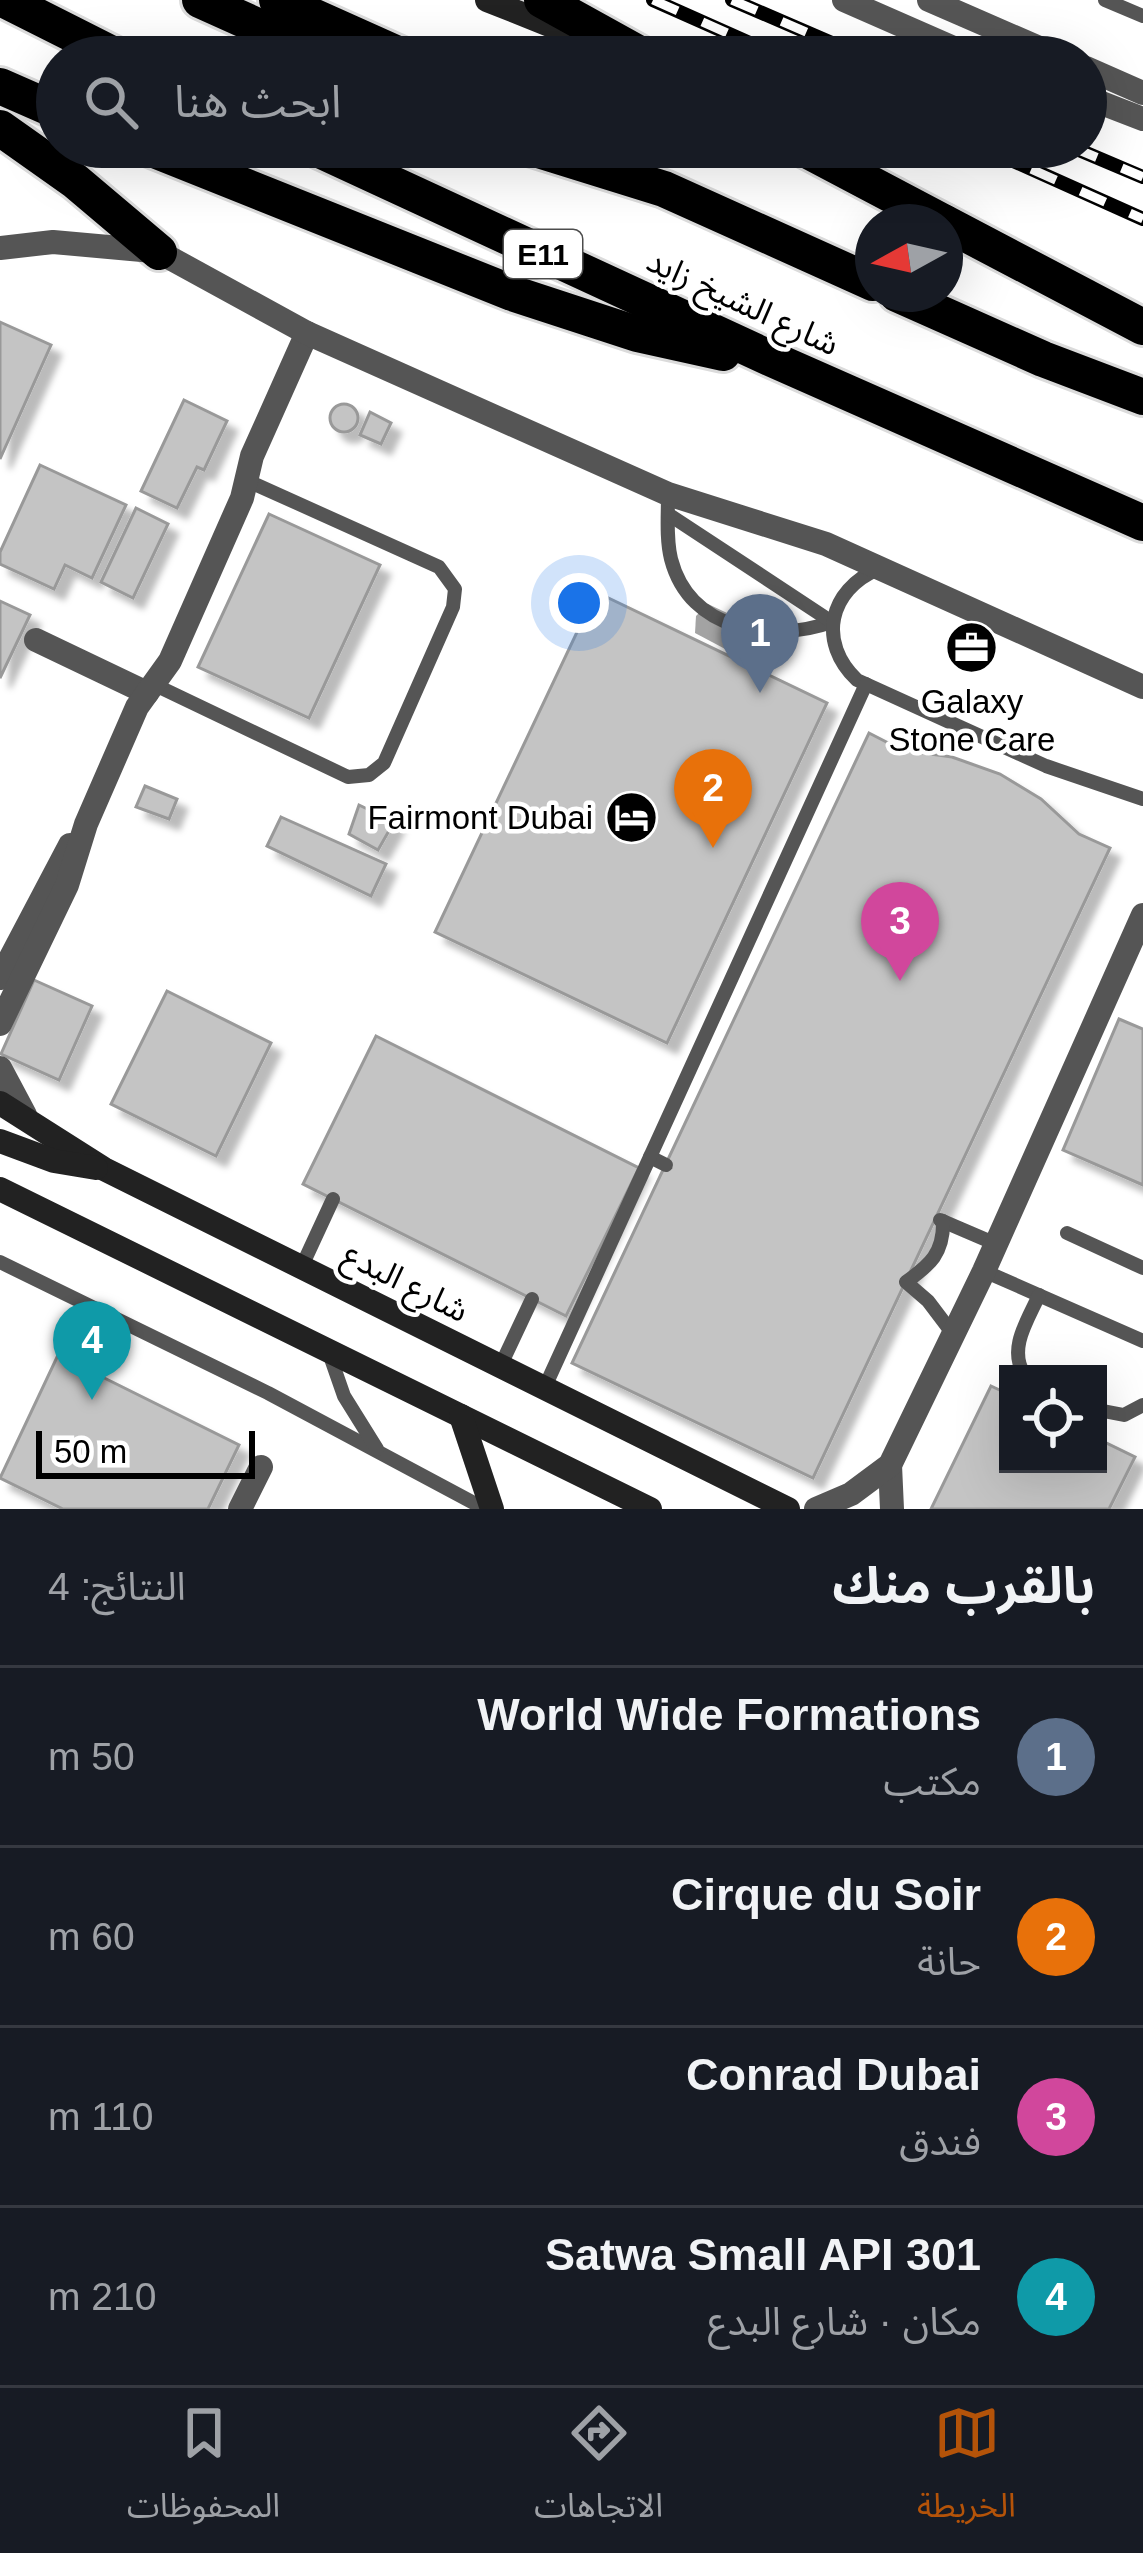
<!DOCTYPE html>
<html lang="ar">
<head>
<meta charset="utf-8">
<style>
  :root { --surface:#171b24; --page:#242831; --text:#f1f3f6; --muted:#9ea1a6; --line:#363941; --accent:#b45309 }
  body { margin:0; font-family:Helvetica,"Noto Sans Arabic",sans-serif; background:var(--page); color:var(--text); direction:rtl }
  .controls { position:absolute; right:36px; bottom:36px; display:grid; overflow:hidden; border-radius:0px; box-shadow:0 12px 48px #0002 }
  .controls button { width:108px; height:108px; display:grid; place-items:center; padding:0; border:0; border-bottom:3px solid var(--line); background:var(--surface); color:var(--text); font:60px sans-serif }
  .compass { position:absolute; left:855px; top:204px; width:108px; height:108px; border-radius:50%; background:var(--surface); box-shadow:0 12px 48px #0002; rotate:262deg }
  .scale { position:absolute; left:36px; bottom:30px; width:219px; box-sizing:border-box; padding-left:12px; border:6px solid #000; border-top:0; font-size:33px; line-height:42px; white-space:nowrap; color:#000; -webkit-text-stroke:9px #fff; paint-order:stroke }
  .you { position:absolute; left:579px; top:603px; width:42px; height:42px; margin:-30px; border:9px solid #fff; border-radius:50%; background:#1a73e8; box-shadow:0 0 0 18px #1a73e833 }
  .badge { display:grid; place-items:center; width:78px; height:78px; border-radius:50%; background:var(--accent); color:#fff; font-size:39px; font-weight:700 }
  .pin { position:absolute; translate:-50% -99px; filter:drop-shadow(0 3px 6px #0008) }
  .pin::after { content:''; position:absolute; top:63px; width:42px; height:36px; background:inherit; clip-path:polygon(0 0,100% 0,50% 100%) }
  .list { margin:0; padding:0; list-style:none }
  h2 { display:flex; justify-content:space-between; align-items:center; height:156px; margin:0; padding:0 48px; font-size:51px }
  h2 small { font-size:39px; font-weight:400; color:var(--muted) }
  .list li { display:grid; grid-template-columns:78px 1fr auto; gap:36px; align-items:center; box-sizing:border-box; height:180px; padding:0 48px; border-top:3px solid var(--line) }
  .list b { display:block; font-size:45px; white-space:nowrap }
  .list p { margin:0; font-size:39px; white-space:nowrap; color:var(--muted) }
  .list em { font-size:39px; font-style:normal; color:var(--muted) }
  .icon { flex:none; width:66px; height:66px; fill:none; stroke:currentColor; stroke-width:2; stroke-linecap:round; stroke-linejoin:round }
  .map { position:relative; flex:none; width:1143px; height:1509px; overflow:hidden; direction:ltr }
  .search { position:absolute; background:var(--surface); box-shadow:0 12px 48px #0002; left:36px; right:36px; top:36px; height:132px; display:flex; align-items:center; gap:30px; box-sizing:border-box; padding:0 42px; border-radius:66px; color:var(--muted); font-size:45px }
  .sheet { height:876px; background:var(--surface) }
  nav { display:flex; justify-content:space-around; align-items:center; box-sizing:border-box; height:168px; border-top:3px solid var(--line); background:var(--surface); font-size:33px; color:var(--muted) }
  nav a { display:grid; justify-items:center; gap:6px }
  nav .on { color:var(--accent) }
  .map>svg:first-child { display:block }
  .water { fill:#a3a3a3 }
  .building { fill:#c4c4c4; stroke:#999; stroke-width:3; filter:url(#shadow) }
  .lines { fill:none; stroke-linecap:round; stroke-linejoin:round }
  .motorway-casing { stroke:#dbdbdb; stroke-width:42 }
  .service { stroke:#555; stroke-width:14 }
  .minor { stroke:#555; stroke-width:24 }
  .tertiary { stroke:#555; stroke-width:24 }
  .secondary { stroke:#222; stroke-width:24 }
  .motorway { stroke:#000; stroke-width:36 }
  .rail-casing { stroke:#000; stroke-width:14 }
  .rail { stroke:#fff; stroke-width:9; stroke-dasharray:27; stroke-linecap:butt }
  .labels { text-anchor:middle; dominant-baseline:central; stroke-width:9; stroke-linejoin:round; paint-order:stroke }
  .shield { fill:#fff; stroke:#4c4c4c; stroke-width:3 }
  .shield-label { font-size:30px; font-weight:bold; fill:#000 }
  .street-label { font-size:33px; fill:#000; stroke:#fff }
  .poi-label { font-size:33px; fill:#000; stroke:#fff }
</style>
</head>
<body>
<div class="map">
<svg width="1143" height="1509" viewBox="0 0 1143 1509">
  <defs>
    <filter id="shadow"><feDropShadow dx="10" dy="10" stdDeviation="3" flood-color="#0004"/></filter>
  </defs>
  <rect width="100%" height="100%" fill="#fff"/>
  <path class="water" d="M 708,604 L 759,628 L 744,659 L 695,633 L 696,616 Z"/>
  <g class="building">
    <path d="M 0,322 L 51,345 L 0,459 Z"/>
    <path d="M 184,400 L 227,421 L 204,470 L 197,467 L 177,508 L 141,491 Z"/>
    <circle cx="344" cy="418" r="14"/>
    <path d="M 370,412 L 391,423 L 381,444 L 360,435 Z"/>
    <path d="M 40,465 L 126,505 L 92,578 L 65,565 L 54,589 L 0,564 L 0,552 Z"/>
    <path d="M 136,508 L 168,524 L 133,598 L 101,582 Z"/>
    <path d="M 269,514 L 380,565 L 309,718 L 198,667 Z"/>
    <path d="M 596,592 L 827,703 L 667,1043 L 435,932 Z"/>
    <path d="M 0,601 L 30,615 L 0,678 Z"/>
    <path d="M 869,733 L 902,750 L 952,757 L 1000,774 L 1041,799 L 1079,834 L 1110,848 L 813,1478 L 572,1363 Z"/>
    <path d="M 145,786 L 177,799 L 169,819 L 136,807 Z"/>
    <path d="M 359,805 L 394,822 L 378,850 L 349,834 Z"/>
    <path d="M 281,817 L 386,864 L 371,896 L 267,846 Z"/>
    <path d="M 34,980 L 92,1006 L 59,1080 L 1,1054 Z"/>
    <path d="M 167,991 L 271,1043 L 216,1156 L 111,1104 Z"/>
    <path d="M 1119,1019 L 1143,1029 L 1143,1185 L 1063,1150 Z"/>
    <path d="M 376,1036 L 639,1168 L 566,1316 L 303,1184 Z"/>
    <path d="M 58,1355 L 239,1445 L 208,1509 L 63,1509 L 0,1478 Z"/>
    <path d="M 991,1386 L 1008,1394 L 1008,1464 L 1098,1464 L 1098,1439 L 1135,1457 L 1109,1509 L 931,1509 Z"/>
  </g>
  <g class="lines">
    <defs>
      <g id="motorway">
        <path d="M 5,0 L 118,57"/>
        <path d="M 200,0 L 326,57"/>
        <path d="M 277,0 L 404,57"/>
        <path d="M 542,0 L 645,57"/>
        <path d="M 0,86 L 57,111"/>
        <path d="M 0,128 L 75,181 L 159,252"/>
        <path d="M 147,147 L 512,293 L 637,334 L 723,353"/>
        <path d="M 313,147 L 774,360 L 1143,523"/>
        <path d="M 529,147 L 664,189 L 873,283"/>
        <path d="M 801,147 L 943,222"/>
        <path d="M 945,223 L 1143,327"/>
        <path d="M 897,294 L 1043,359 L 1143,397"/>
      </g>
    </defs>
    <use href="#motorway" class="motorway-casing"/>
    <g class="service">
      <path d="M 1105,0 L 1143,16"/>
      <path d="M 668,494 C 668,516 666,539 671,559 C 690,632 772,643 832,622"/>
      <path d="M 668,514 L 832,622"/>
      <path d="M 878,569 C 829,590 817,642 857,680 L 1046,766 L 1143,799"/>
      <path d="M 155,685 L 348,777 L 369,775 L 384,763 L 453,607 L 455,589 L 439,567 L 248,481"/>
      <path d="M 650,1157 L 666,1165"/>
      <path d="M 940,1220 L 996,1244"/>
      <path d="M 943,1221 C 944,1253 930,1265 906,1282 L 928,1301 L 953,1334"/>
      <path d="M 1067,1233 L 1143,1268"/>
      <path d="M 0,1262 L 268,1393 L 485,1509"/>
      <path d="M 302,1266 L 333,1199"/>
      <path d="M 984,1271 L 1143,1341"/>
      <path d="M 329,1353 L 344,1396 L 377,1449"/>
      <path d="M 500,1367 L 532,1299"/>
      <path d="M 1024,1374 C 1008,1348 1028,1320 1039,1295"/>
      <path d="M 544,1389 L 866,684"/>
      <path d="M 1098,1410 L 1124,1415 L 1143,1405"/>
    </g>
    <g class="minor">
      <path d="M 0,248 L 53,242 L 153,251"/>
      <path d="M 36,640 L 147,693"/>
      <path d="M 0,978 L 70,845"/>
      <path d="M 0,1024 L 67,885 L 86,824 L 137,707 L 170,661 L 242,498 L 252,456 L 307,333"/>
      <path d="M 0,1068 L 25,1115"/>
      <path d="M 890,1465 L 892,1509"/>
      <path d="M 240,1509 L 261,1467"/>
      <path d="M 816,1509 L 851,1494 L 890,1465 L 984,1271 L 1143,915"/>
    </g>
    <g class="tertiary">
      <path d="M 844,0 L 974,57"/>
      <path d="M 929,0 L 1060,57"/>
      <path d="M 1086,68 L 1143,93"/>
      <path d="M 1086,97 L 1143,119"/>
      <path d="M 159,252 L 307,333 L 668,494 L 826,544 L 1143,687"/>
    </g>
    <g class="secondary">
      <path d="M 487,0 L 582,38"/>
      <path d="M 0,1103 L 104,1169 L 788,1509"/>
      <path d="M 0,1141 L 54,1161 L 96,1168"/>
      <path d="M 0,1189 L 650,1509"/>
      <path d="M 461,1416 L 492,1509"/>
    </g>
    <use href="#motorway" class="motorway"/>
    <defs>
      <g id="rail">
        <path d="M 653,0 L 781,57"/>
        <path d="M 732,0 L 864,57"/>
        <path d="M 982,147 L 1143,219"/>
        <path d="M 1072,147 L 1143,177"/>
      </g>
    </defs>
    <use href="#rail" class="rail-casing"/>
    <use href="#rail" class="rail"/>
  </g>
  <defs>
    <symbol id="office-disc" viewBox="-11 -11 22 22"><circle r="9.5" fill="#000" stroke="#fff"/><path d="M-6-3h4V-5.5h4V-3h4V5H-6ZM-1-4.5V-3h2v-1.5ZM-6 0V1H6V0Z" fill="#fff"/></symbol>
    <symbol id="hotel-disc" viewBox="-11 -11 22 22"><circle r="9.5" fill="#000" stroke="#fff"/><path d="M-6-4.5h1.5V1H6V5H4.5V3h-9V5H-6ZM-4 0a1.8 1.8 0 1 1 3.6 0ZM.5 0V-2.5h3Q6-2.5 6 0Z" fill="#fff"/></symbol>
  </defs>
  <g fill-rule="evenodd">
    <use href="#office-disc" x="942" y="618" width="59" height="59"/>
    <use href="#hotel-disc" x="602" y="788" width="59" height="59"/>
  </g>
  <g class="labels">
    <rect class="shield" x="504" y="230" width="78" height="48" rx="9"/>
    <g class="shield-label">
      <text x="543" y="254">E11</text>
    </g>
    <g class="street-label">
      <text transform="translate(743 302) rotate(25)">شارع الشيخ زايد</text>
      <text transform="translate(406 1282) rotate(27)">شارع البدع</text>
    </g>
    <g class="poi-label">
      <text x="972" y="701">Galaxy<tspan x="972" dy="38">Stone Care</tspan></text>
      <text x="593" y="817" text-anchor="end">Fairmont Dubai</text>
    </g>
  </g>
</svg>
<div class="controls">
<button><svg class="icon" aria-label="locate" viewBox="0 0 24 24"><circle cx="12" cy="12" r="6"/><path d="M12 2v4M12 18v4M2 12h4M18 12h4"/></svg></button>
</div>
<svg class="compass" viewBox="-18 -18 36 36"><path d="M0-13l5 13h-10z" fill="#e53935"/><path d="M0 13l5-13h-10z" fill="#9ea1a6"/></svg>
<div class="scale">50 m</div>
<div class="you"></div>
<div class="pin badge" style="left:760px;top:693px;background:#5c6f8a">1</div>
<div class="pin badge" style="left:713px;top:848px;background:#e8710a">2</div>
<div class="pin badge" style="left:900px;top:981px;background:#d1479c">3</div>
<div class="pin badge" style="left:92px;top:1400px;background:#0f9aa8">4</div>
<div class="search"><svg class="icon" aria-label="search" viewBox="0 0 24 24"><circle cx="10" cy="10" r="6"/><path d="M15 15l6 6"/></svg>ابحث هنا</div>
</div>
<section class="sheet">
<h2>بالقرب منك<small>النتائج: 4</small></h2>
<ul class="list">
<li><span class="badge" style="background:#5c6f8a">1</span><div><b>World Wide Formations</b><p>مكتب</p></div><em>50 m</em></li>
<li><span class="badge" style="background:#e8710a">2</span><div><b>Cirque du Soir</b><p>حانة</p></div><em>60 m</em></li>
<li><span class="badge" style="background:#d1479c">3</span><div><b>Conrad Dubai</b><p>فندق</p></div><em>110 m</em></li>
<li><span class="badge" style="background:#0f9aa8">4</span><div><b>Satwa Small API 301</b><p>مكان · شارع البدع</p></div><em>210 m</em></li>
</ul>
</section>
<nav>
<a class="on"><svg class="icon" aria-label="map" viewBox="0 0 24 24"><path d="M3 6l6-2 6 2 6-2v14l-6 2-6-2-6 2zM9 4v14M15 6v14"/></svg>الخريطة</a>
<a><svg class="icon" aria-label="directions" viewBox="0 0 24 24"><path d="M12 3l9 9-9 9-9-9zM9 14v-3h6M13 9l2 2-2 2"/></svg>الاتجاهات</a>
<a><svg class="icon" aria-label="saved" viewBox="0 0 24 24"><path d="M7 4h10v16l-5-4-5 4z"/></svg>المحفوظات</a>
</nav>
</body>
</html>
